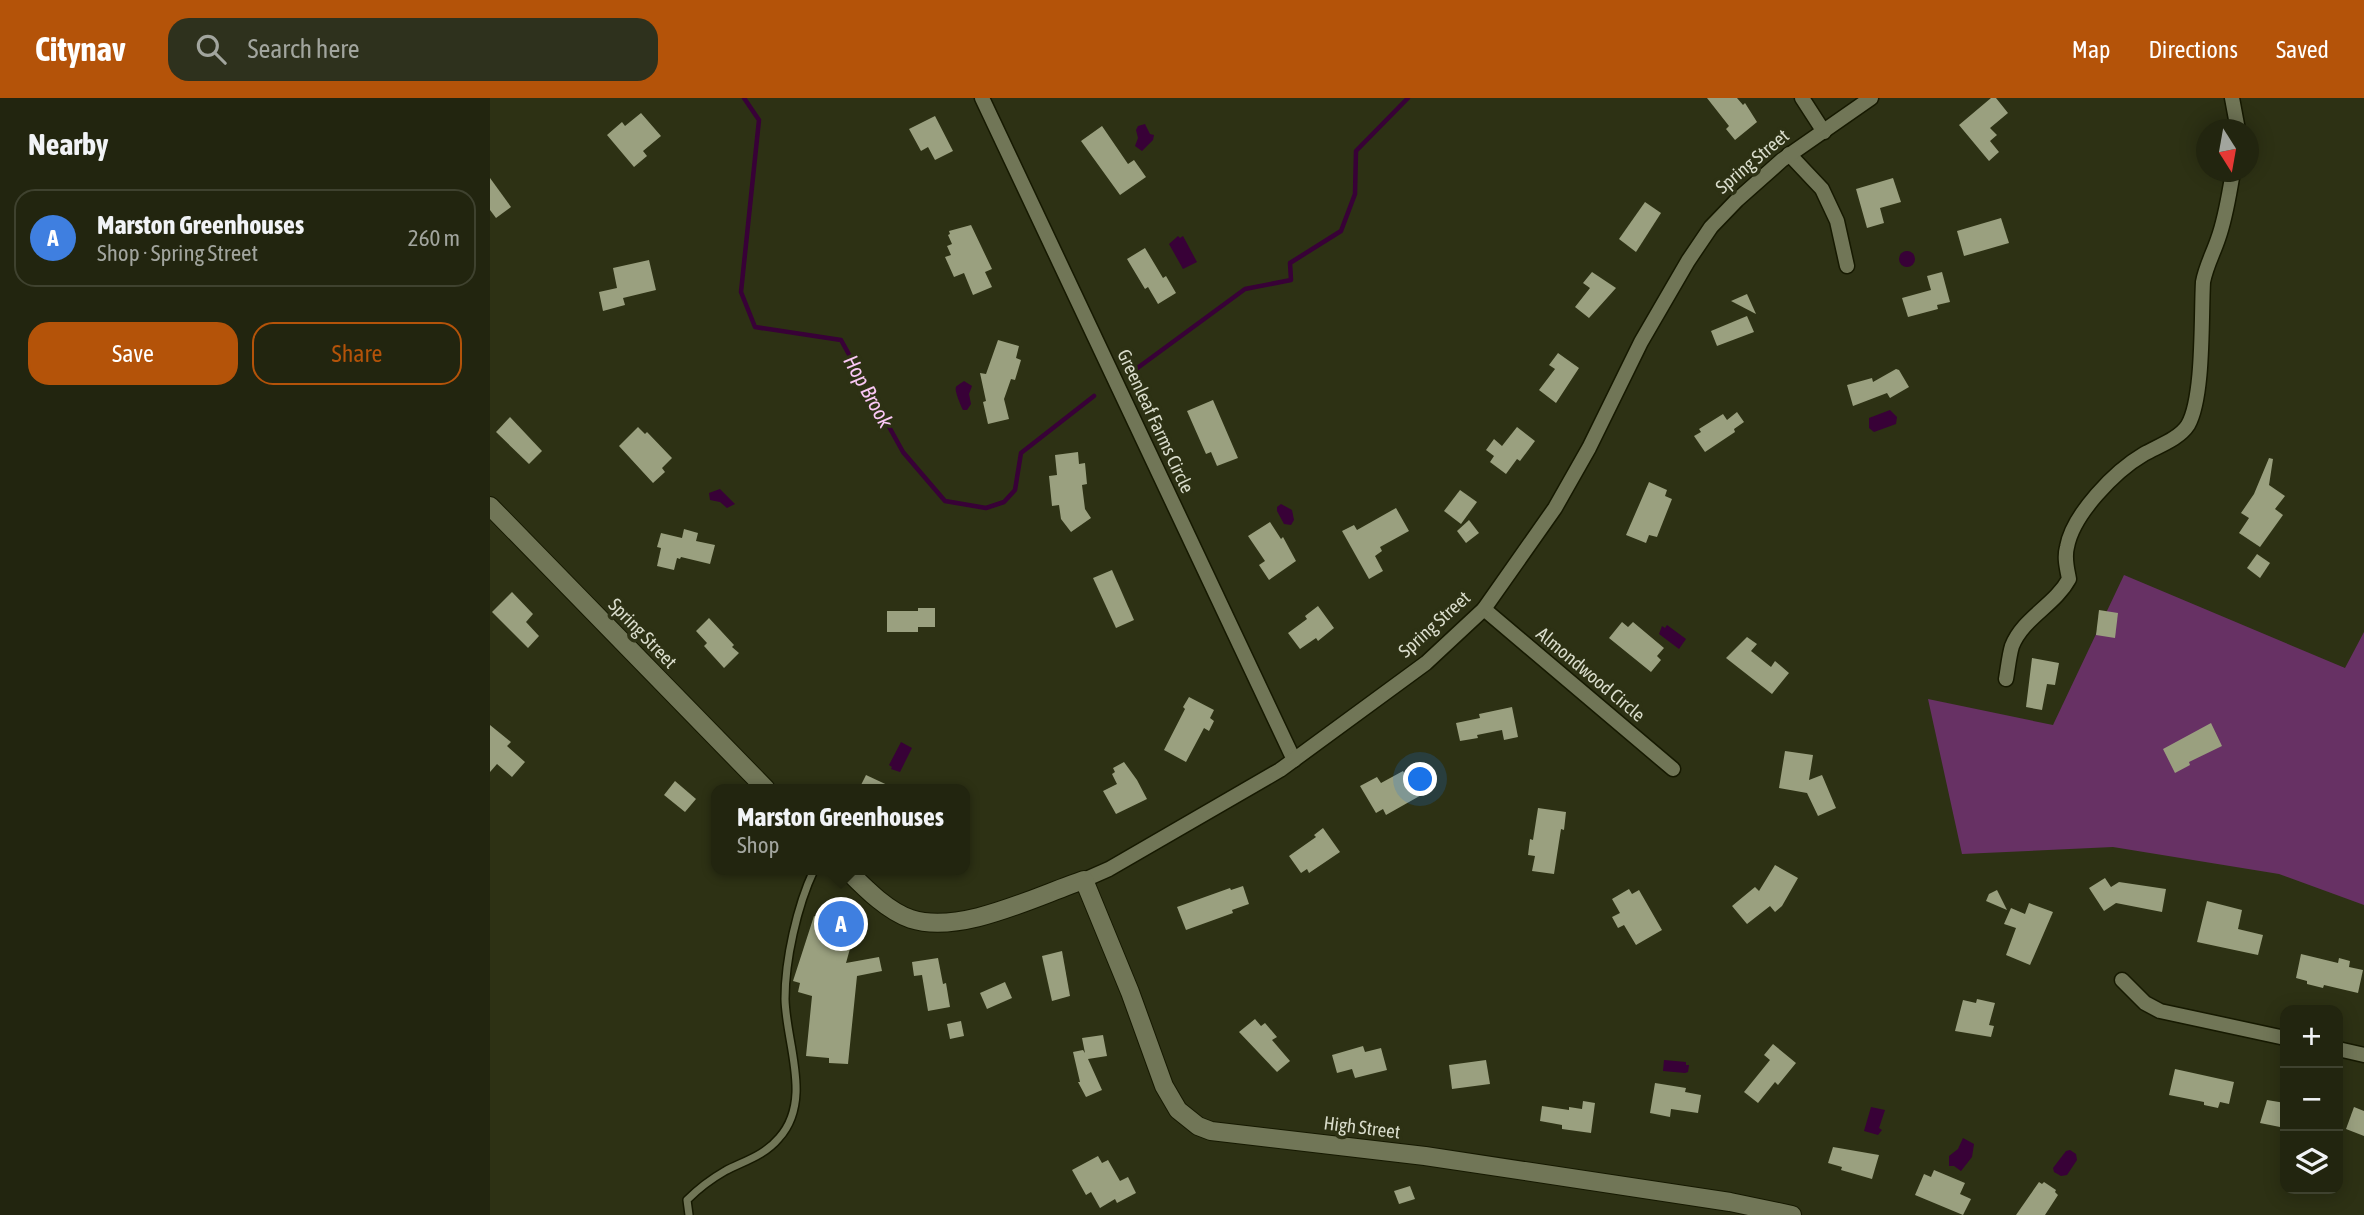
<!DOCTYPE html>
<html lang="en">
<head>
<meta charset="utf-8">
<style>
  :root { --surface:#22250f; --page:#2e311d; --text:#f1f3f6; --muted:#a2a59e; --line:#3f422f; --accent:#b45309 }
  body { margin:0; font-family:"Asap Condensed",sans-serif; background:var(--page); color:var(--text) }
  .controls { position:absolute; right:21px; bottom:21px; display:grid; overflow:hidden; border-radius:14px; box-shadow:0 4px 18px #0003 }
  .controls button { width:63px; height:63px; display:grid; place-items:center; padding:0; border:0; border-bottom:2px solid var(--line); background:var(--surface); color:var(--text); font:35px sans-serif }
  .compass { position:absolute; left:1706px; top:21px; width:63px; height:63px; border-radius:50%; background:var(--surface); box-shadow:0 4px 18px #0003; rotate:169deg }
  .you { position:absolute; left:931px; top:682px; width:24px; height:24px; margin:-18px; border:5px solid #fff; border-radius:50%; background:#1a73e8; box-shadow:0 0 0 10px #1a73e833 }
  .badge { display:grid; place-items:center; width:46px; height:46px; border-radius:50%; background:var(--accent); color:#fff; font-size:23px; font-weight:700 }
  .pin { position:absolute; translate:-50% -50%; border:4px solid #fff; box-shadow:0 2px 7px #0006 }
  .popup { position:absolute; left:221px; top:686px; width:259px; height:91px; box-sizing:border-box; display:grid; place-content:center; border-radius:14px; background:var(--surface); filter:drop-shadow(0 2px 5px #0005); font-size:23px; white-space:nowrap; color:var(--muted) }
  .popup b { font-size:26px; color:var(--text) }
  .popup::after { content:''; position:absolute; left:50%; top:100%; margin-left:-14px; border:14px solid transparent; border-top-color:var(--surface) }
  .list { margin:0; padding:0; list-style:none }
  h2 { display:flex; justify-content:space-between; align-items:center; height:91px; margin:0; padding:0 28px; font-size:30px }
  h2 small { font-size:23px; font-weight:400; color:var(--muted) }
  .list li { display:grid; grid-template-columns:46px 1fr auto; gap:21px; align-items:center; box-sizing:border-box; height:98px; margin:0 14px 14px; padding:0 14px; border:2px solid var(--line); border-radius:21px }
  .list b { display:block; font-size:26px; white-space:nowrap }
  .list p { margin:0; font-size:23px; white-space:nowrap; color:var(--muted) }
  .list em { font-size:23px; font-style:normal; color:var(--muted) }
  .actions { display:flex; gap:14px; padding:21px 28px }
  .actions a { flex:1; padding:16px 0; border:2px solid var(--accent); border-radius:21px; text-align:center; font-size:24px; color:var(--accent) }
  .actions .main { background:var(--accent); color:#fff }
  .icon { flex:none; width:38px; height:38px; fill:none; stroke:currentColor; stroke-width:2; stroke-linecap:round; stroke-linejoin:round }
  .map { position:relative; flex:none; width:1874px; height:1117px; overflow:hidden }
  header { display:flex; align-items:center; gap:42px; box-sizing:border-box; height:98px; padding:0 35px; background:var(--accent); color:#fff }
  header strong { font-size:33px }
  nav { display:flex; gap:38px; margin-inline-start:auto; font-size:24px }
  .search { width:490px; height:63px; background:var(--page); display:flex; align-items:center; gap:18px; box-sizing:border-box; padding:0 24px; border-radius:21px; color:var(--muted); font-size:26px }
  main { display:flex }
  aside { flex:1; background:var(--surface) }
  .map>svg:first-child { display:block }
  .green { fill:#673164 }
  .water { fill:#380137 }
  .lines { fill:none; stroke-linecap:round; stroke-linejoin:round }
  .stream { stroke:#380137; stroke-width:4.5 }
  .building { fill:#9aa07f }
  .service-casing { stroke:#161900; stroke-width:10 }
  .minor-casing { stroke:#161900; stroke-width:17 }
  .tertiary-casing { stroke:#161900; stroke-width:20 }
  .service { stroke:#717657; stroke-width:7 }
  .minor { stroke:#717657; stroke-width:14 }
  .tertiary { stroke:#717657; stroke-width:18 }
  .labels { text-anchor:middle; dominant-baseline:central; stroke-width:7; stroke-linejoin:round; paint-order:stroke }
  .street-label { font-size:19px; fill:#d9dccb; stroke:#2d3114 }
  .water-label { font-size:21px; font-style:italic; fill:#fbc8f6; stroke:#2d3114 }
</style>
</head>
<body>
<header>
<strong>Citynav</strong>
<div class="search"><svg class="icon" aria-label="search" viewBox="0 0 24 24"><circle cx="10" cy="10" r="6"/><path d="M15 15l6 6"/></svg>Search here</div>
<nav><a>Map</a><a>Directions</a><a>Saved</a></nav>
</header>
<main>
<aside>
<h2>Nearby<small></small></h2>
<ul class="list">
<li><span class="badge" style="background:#3f7fe0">A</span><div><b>Marston Greenhouses</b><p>Shop · Spring Street</p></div><em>260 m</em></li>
</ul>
<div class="actions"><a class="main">Save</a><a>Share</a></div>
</aside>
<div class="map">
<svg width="1874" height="1117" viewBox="0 0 1874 1117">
  <rect width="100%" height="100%" fill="#2d3114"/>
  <path class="green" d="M 1634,477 L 1855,570 L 1874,534 L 1874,807 L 1789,776 L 1623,749 L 1472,756 L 1438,601 L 1563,627 Z"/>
  <g class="water">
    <path d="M 655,26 L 660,36 L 664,37 L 663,42 L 652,53 L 645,48 L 648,40 L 646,32 L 648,28 Z"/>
    <path d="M 688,138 L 690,140 L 693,138 L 707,164 L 693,171 L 679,146 Z"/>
    <circle cx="1417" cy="161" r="8"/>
    <path d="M 474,283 L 482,288 L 479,296 L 481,306 L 477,312 L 473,312 C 471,308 464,292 466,289 C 466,288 473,284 474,283 Z"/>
    <path d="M 1400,312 L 1407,319 L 1406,326 L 1384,334 L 1379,330 L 1379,320 Z"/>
    <path d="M 230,391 L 245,406 L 237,410 L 230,404 L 220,402 L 219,395 Z"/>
    <path d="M 791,406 L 802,412 L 804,422 L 801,427 L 794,426 L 787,413 L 787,409 Z"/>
    <path d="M 1177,527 L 1196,541 L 1189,551 L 1169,536 L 1172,528 L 1175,530 Z"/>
    <path d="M 411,644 L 422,650 L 410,674 L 401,671 L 402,669 L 399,667 Z"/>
    <path d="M 1174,962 L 1196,964 L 1196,967 L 1199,967 L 1198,974 L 1195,975 L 1173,973 Z"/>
    <path d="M 1381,1009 L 1395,1012 L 1389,1030 L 1392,1032 L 1388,1037 L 1374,1033 Z"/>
    <path d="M 1473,1040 L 1484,1046 L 1482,1059 L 1471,1073 L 1464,1068 L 1459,1068 L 1459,1058 L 1468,1051 Z"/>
    <path d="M 1580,1052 L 1586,1056 L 1587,1062 L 1577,1077 L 1571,1078 L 1564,1074 L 1563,1070 L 1576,1053 Z"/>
  </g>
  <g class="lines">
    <g class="stream">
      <path d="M 254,0 L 269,22 L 251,194 L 265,229 L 351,242 L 413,354 L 455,403 L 496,410 L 514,404 L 525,392 L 531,355 L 604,298"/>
      <path d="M 642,274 L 755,191 L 801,182 L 800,165 L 851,133 L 865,96 L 866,53 L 918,0"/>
    </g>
  </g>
  <g class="building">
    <path d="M 1217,0 L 1247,0 L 1253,7 L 1255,5 L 1267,24 L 1245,42 L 1236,31 L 1239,28 Z"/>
    <path d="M 1501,0 L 1506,0 L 1518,15 L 1500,30 L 1507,37 L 1500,43 L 1509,54 L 1499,63 L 1469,27 Z"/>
    <path d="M 151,15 L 171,38 L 153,53 L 157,58 L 144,69 L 117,37 L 132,24 L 135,28 Z"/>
    <path d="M 445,18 L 463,53 L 445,62 L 438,49 L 431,53 L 419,31 Z"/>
    <path d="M 612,28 L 638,66 L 644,62 L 656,79 L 630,97 L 591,43 Z"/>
    <path d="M 0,80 L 21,109 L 6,120 L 0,112 Z"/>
    <path d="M 1403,80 L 1411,104 L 1390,110 L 1394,125 L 1377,130 L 1366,91 Z"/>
    <path d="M 1155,104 L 1171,115 L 1146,154 L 1129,141 Z"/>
    <path d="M 1511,120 L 1519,145 L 1474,158 L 1467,133 Z"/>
    <path d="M 481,127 L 502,171 L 495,174 L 502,189 L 483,197 L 474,175 L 464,179 L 455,159 L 461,157 L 457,148 L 462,146 L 458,137 L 460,136 L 459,133 Z"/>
    <path d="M 655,150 L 673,180 L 676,178 L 686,195 L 668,206 L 658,189 L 655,191 L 637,161 Z"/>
    <path d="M 159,162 L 166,192 L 133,200 L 135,207 L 113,213 L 109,194 L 127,190 L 123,170 Z"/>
    <path d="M 1102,174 L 1126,190 L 1099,220 L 1085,209 L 1100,190 L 1093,185 Z"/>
    <path d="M 1452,174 L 1460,204 L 1447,207 L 1448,211 L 1418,219 L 1412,200 L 1441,192 L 1437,178 Z"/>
    <path d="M 1257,196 L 1266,216 L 1241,203 Z"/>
    <path d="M 1257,218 L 1264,234 L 1227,248 L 1221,233 Z"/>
    <path d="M 508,242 L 529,248 L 526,260 L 531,262 L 525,282 L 521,281 L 514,301 L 519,321 L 498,326 L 493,304 L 496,303 L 490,275 L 496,276 Z"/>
    <path d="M 1068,255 L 1089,270 L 1066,305 L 1049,292 L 1065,271 L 1059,267 Z"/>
    <path d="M 1406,271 L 1409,272 L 1419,289 L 1400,300 L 1397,295 L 1363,308 L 1357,287 L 1382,280 L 1383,284 Z"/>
    <path d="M 723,302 L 748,360 L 727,368 L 721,354 L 716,356 L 697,313 Z"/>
    <path d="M 1247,314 L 1254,324 L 1244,331 L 1245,334 L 1215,354 L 1204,338 L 1211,334 L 1209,331 L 1233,316 L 1237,322 Z"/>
    <path d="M 20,319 L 52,353 L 39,366 L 6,334 Z"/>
    <path d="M 148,329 L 155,336 L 157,334 L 182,360 L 172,370 L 175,374 L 163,385 L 129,348 Z"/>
    <path d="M 1027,329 L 1045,343 L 1030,363 L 1027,361 L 1016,376 L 1000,364 L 1004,358 L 996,352 L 1004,341 L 1012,348 Z"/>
    <path d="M 588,354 L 589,366 L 595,365 L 597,386 L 592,387 L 595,411 L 601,420 L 581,434 L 571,421 L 569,407 L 562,408 L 559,378 L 567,377 L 565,357 Z"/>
    <path d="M 1779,360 L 1783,361 L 1779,387 L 1795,398 L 1785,411 L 1793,417 L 1770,449 L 1749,435 L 1759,420 L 1751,415 L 1764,396 Z"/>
    <path d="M 1159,384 L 1177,392 L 1175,398 L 1182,401 L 1167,439 L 1159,437 L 1156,445 L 1136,437 Z"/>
    <path d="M 970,392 L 987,404 L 971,426 L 954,413 Z"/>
    <path d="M 906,410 L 919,433 L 890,449 L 892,453 L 885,458 L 893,473 L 879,481 L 852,433 L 864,427 L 867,432 Z"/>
    <path d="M 979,422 L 989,435 L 976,445 L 967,433 Z"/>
    <path d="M 780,424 L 791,441 L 793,439 L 806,463 L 779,482 L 769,467 L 775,463 L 758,438 Z"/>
    <path d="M 194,431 L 208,435 L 206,443 L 225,447 L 220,466 L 191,459 L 190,461 L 187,460 L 184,472 L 167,468 L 171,450 L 167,449 L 171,435 L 192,440 Z"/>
    <path d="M 1767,456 L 1780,465 L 1770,480 L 1757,470 Z"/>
    <path d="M 622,472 L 644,522 L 626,530 L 603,480 Z"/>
    <path d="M 22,494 L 43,516 L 36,524 L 49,538 L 38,550 L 2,514 Z"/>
    <path d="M 828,508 L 844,530 L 828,543 L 826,540 L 810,551 L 798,535 L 817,521 L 815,518 Z"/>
    <path d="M 428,510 L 445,510 L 445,529 L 428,529 L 428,534 L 397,534 L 397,513 L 428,513 Z"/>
    <path d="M 1609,512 L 1628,515 L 1625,540 L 1606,537 Z"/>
    <path d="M 219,520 L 244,547 L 242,549 L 249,555 L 234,570 L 214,548 L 217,545 L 206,533 Z"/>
    <path d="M 1132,524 L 1138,529 L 1143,524 L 1174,550 L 1167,558 L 1171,562 L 1161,574 L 1119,540 Z"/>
    <path d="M 1257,539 L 1267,546 L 1261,553 L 1281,569 L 1285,563 L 1299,575 L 1282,596 L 1236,560 Z"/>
    <path d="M 1542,560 L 1569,565 L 1565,587 L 1557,586 L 1552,612 L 1536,609 Z"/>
    <path d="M 699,599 L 724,612 L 720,620 L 724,623 L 719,633 L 714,630 L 696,664 L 674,652 L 695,611 L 693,609 Z"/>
    <path d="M 1022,609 L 1028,639 L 1014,642 L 1012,632 L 987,637 L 988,640 L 970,643 L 966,625 L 990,620 L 989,616 Z"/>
    <path d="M 1721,625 L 1732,648 L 1699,664 L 1700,667 L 1685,675 L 1673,651 Z"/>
    <path d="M 0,627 L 21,644 L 17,648 L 35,664 L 22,679 L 7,666 L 0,674 Z"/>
    <path d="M 1295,653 L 1323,657 L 1319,682 L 1332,677 L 1346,710 L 1328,718 L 1317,695 L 1289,690 Z"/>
    <path d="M 634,664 L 647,682 L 657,701 L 626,716 L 613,693 L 627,686 L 622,676 L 625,674 L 623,670 Z"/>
    <path d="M 929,668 L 942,691 L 896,717 L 893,711 L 886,715 L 870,688 L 887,679 L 891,685 L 913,673 L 915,676 Z"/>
    <path d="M 376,677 L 406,691 L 369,691 Z"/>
    <path d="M 185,683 L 206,701 L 195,714 L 174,697 Z"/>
    <path d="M 1048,710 L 1076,714 L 1074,732 L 1071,731 L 1064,776 L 1042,773 L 1045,758 L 1038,757 L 1040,741 L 1043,742 Z"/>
    <path d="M 833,730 L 850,754 L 819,775 L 817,771 L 811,775 L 799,758 L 826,739 L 824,737 Z"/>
    <path d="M 1285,767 L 1308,780 L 1292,808 L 1285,814 L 1280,808 L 1257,826 L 1242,808 L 1265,789 L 1269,793 Z"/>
    <path d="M 1615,780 L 1621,789 L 1629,784 L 1676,791 L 1672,814 L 1626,805 L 1614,813 L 1599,790 Z"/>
    <path d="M 753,788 L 759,806 L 742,812 L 743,815 L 696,832 L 687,809 L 740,790 L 741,792 Z"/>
    <path d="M 1139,791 L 1142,796 L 1149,792 L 1172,832 L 1146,847 L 1134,827 L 1128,830 L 1122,819 L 1130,815 L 1122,801 Z"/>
    <path d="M 1507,792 L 1517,812 L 1496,803 L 1499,796 Z"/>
    <path d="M 1717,803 L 1752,812 L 1748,831 L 1773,837 L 1768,857 L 1707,844 Z"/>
    <path d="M 346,804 L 371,811 L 356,865 L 389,859 L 392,873 L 367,878 L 358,966 L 339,965 L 339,960 L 316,958 L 322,898 L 308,894 L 310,885 L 303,883 L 324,818 L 341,823 Z"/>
    <path d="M 1539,805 L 1563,814 L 1540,867 L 1516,857 L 1526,830 L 1514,826 L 1521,810 L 1535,816 Z"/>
    <path d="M 572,853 L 580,898 L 562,903 L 552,858 Z"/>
    <path d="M 1811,856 L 1848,865 L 1849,860 L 1860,863 L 1859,869 L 1873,872 L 1868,895 L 1834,887 L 1833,890 L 1817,886 L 1817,883 L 1806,880 Z"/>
    <path d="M 448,860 L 453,886 L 456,885 L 460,909 L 438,913 L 432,877 L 424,878 L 422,864 Z"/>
    <path d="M 515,884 L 522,900 L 497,911 L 490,895 Z"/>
    <path d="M 1487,901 L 1505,905 L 1499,927 L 1504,928 L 1501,939 L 1465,933 L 1473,902 L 1486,905 Z"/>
    <path d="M 765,921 L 771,928 L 775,925 L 787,939 L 782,942 L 800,963 L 787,974 L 749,934 Z"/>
    <path d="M 471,923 L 474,938 L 460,941 L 457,926 Z"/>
    <path d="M 613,937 L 617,958 L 598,961 L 612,992 L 596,999 L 588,984 L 590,984 L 583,954 L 593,952 L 595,955 L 592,940 Z"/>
    <path d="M 1283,946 L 1306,965 L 1288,987 L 1285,984 L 1268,1005 L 1254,994 L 1280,962 L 1274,957 Z"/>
    <path d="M 873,948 L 875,954 L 891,950 L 897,972 L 865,980 L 862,971 L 847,975 L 842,957 Z"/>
    <path d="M 996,962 L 1000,986 L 962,991 L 959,967 Z"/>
    <path d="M 1685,971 L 1744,984 L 1739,1006 L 1730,1004 L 1728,1010 L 1714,1007 L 1714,1004 L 1679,997 Z"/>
    <path d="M 1165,985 L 1196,990 L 1195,994 L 1211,997 L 1208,1015 L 1181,1011 L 1180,1019 L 1160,1015 Z"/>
    <path d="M 1777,1002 L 1795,1005 L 1795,1030 L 1770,1025 Z"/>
    <path d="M 1093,1003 L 1105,1005 L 1101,1035 L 1072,1031 L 1072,1027 L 1050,1023 L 1052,1008 L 1079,1012 L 1079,1009 L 1092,1011 Z"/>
    <path d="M 1864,1009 L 1874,1013 L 1874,1038 L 1856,1031 Z"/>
    <path d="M 1343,1049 L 1389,1057 L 1382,1081 L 1351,1072 L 1352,1069 L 1338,1065 Z"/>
    <path d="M 608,1058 L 612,1065 L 618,1062 L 630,1083 L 638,1079 L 646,1095 L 627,1105 L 625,1101 L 610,1110 L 601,1094 L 596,1097 L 582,1072 Z"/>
    <path d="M 1444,1072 L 1475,1085 L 1470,1096 L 1481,1101 L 1473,1117 L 1425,1097 L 1434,1076 L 1441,1079 Z"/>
    <path d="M 1549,1084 L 1552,1086 L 1554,1084 L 1566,1092 L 1565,1094 L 1568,1097 L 1555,1117 L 1526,1117 Z"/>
    <path d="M 920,1088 L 925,1101 L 909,1106 L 904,1093 Z"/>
  </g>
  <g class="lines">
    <defs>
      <path id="service" d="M 199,1117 L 197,1102 C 208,1091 221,1081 235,1073 C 254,1063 274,1058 289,1040 C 323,1002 296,946 295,901 C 295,862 307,808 324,772"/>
      <g id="minor">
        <path d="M 492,0 L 804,662"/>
        <path d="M 1312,0 L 1334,34"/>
        <path d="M 1742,0 L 1748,32"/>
        <path d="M 1299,56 L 1332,91 L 1347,123 L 1357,168"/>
        <path d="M 994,511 L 1183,671"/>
        <path d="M 1516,581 C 1518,570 1519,558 1522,548 C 1533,520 1565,507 1579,481 C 1577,470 1574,460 1577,449 C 1583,416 1625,373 1654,356 C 1668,348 1689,341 1698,327 C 1714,299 1711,219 1713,184 C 1716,168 1723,156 1728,141 C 1736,119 1739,96 1743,74"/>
        <path d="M 594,782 L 619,771 L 790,672 L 936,565 L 994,511 L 1065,410 L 1099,350 L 1151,244 L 1198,163 L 1221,129 L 1247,102 L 1292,62 L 1381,0"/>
        <path d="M 1632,882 L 1655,905 L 1670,913 L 1795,940"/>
        <path d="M 1848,951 L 1874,957"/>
      </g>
      <g id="tertiary">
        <path d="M 0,408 L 276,691"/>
        <path d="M 357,772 C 374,789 397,813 421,821 C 471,837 546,798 594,782 L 640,894 L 674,988 L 688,1012 L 708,1028 L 721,1033 L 935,1058 L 1240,1104 L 1302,1117"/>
      </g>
    </defs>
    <use href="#service" class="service-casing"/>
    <use href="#minor" class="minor-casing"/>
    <use href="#tertiary" class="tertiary-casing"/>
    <use href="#service" class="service"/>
    <use href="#minor" class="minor"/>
    <use href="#tertiary" class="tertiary"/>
  </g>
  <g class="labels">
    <g class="street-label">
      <text transform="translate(1262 63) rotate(-40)">Spring Street</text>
      <text transform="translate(666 323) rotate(65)">Greenleaf Farms Circle</text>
      <text transform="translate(944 526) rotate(-42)">Spring Street</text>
      <text transform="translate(153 535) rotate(46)">Spring Street</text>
      <text transform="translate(1101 576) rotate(40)">Almondwood Circle</text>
      <text transform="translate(872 1029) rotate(7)">High Street</text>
    </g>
    <g class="water-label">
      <text transform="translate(379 293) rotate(61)">Hop Brook</text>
    </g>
  </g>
</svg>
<div class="controls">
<button>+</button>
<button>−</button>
<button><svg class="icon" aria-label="layers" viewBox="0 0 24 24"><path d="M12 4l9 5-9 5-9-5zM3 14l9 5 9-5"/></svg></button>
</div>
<svg class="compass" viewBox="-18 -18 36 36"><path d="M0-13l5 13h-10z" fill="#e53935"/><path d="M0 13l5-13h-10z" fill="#a2a59e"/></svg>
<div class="you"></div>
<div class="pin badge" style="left:351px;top:826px;background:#3f7fe0">A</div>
<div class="popup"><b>Marston Greenhouses</b>Shop</div>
</div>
</main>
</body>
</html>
